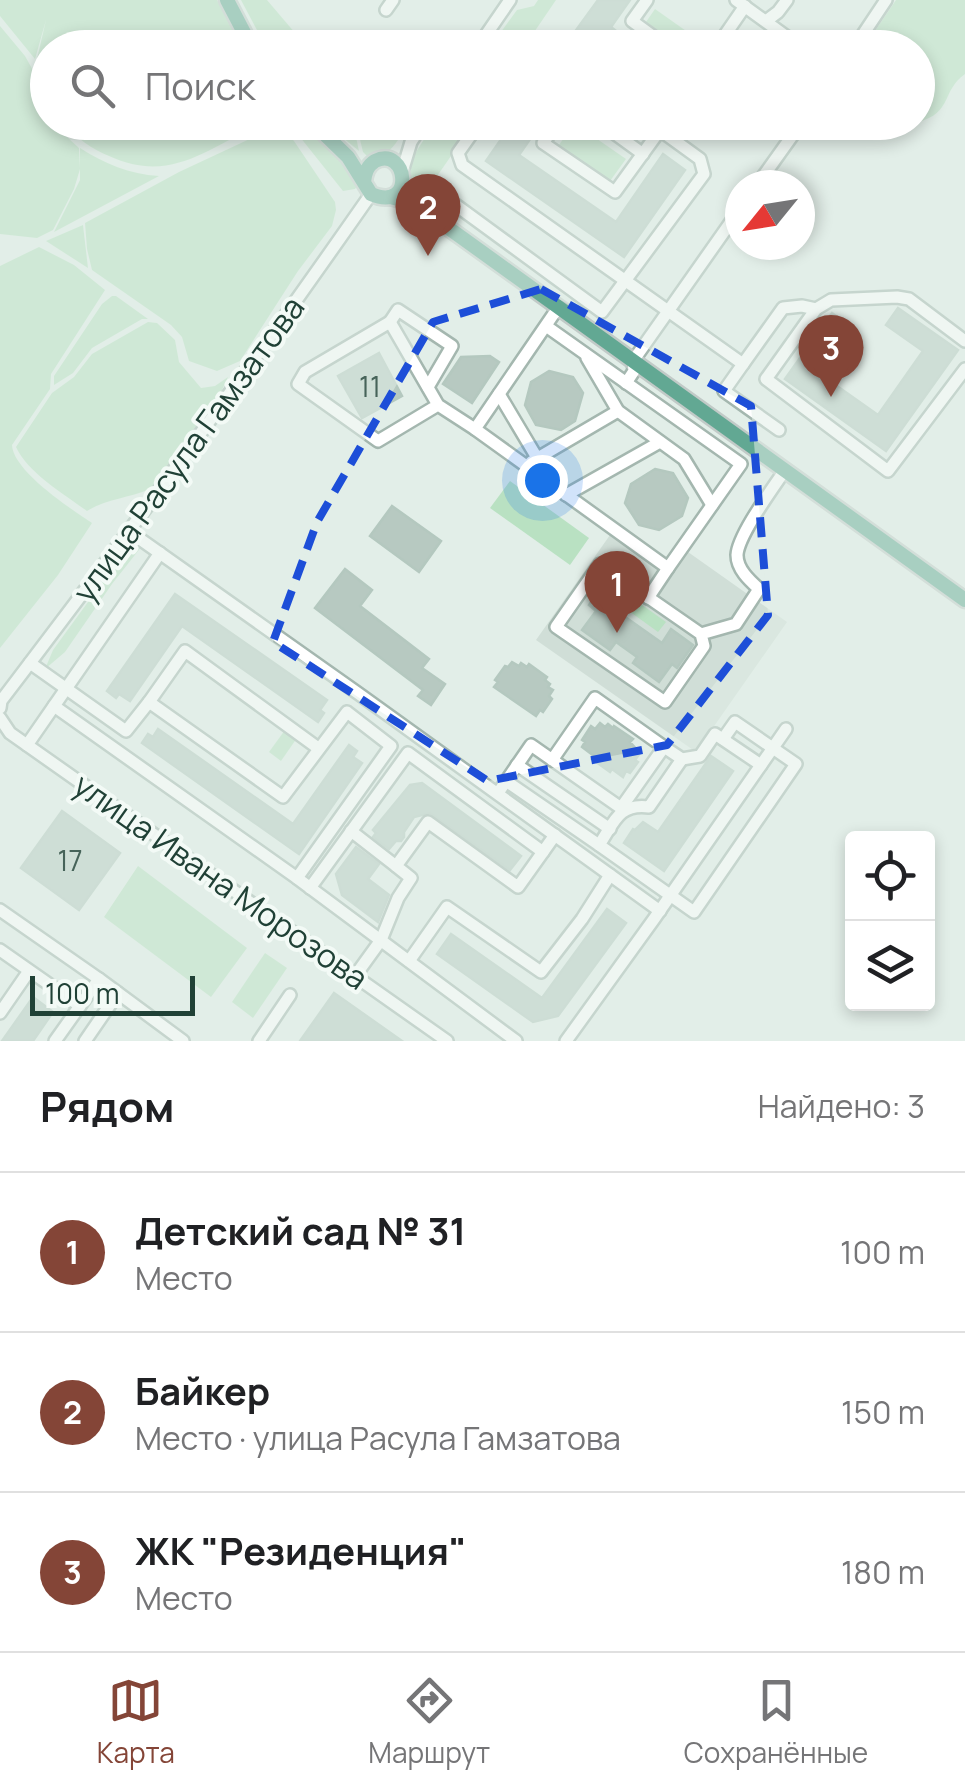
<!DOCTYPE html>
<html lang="ru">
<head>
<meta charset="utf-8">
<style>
  :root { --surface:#fff; --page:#f2f2f2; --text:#202124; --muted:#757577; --line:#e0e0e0; --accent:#844537 }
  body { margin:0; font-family:Manrope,sans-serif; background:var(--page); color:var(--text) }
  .controls { position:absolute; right:30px; bottom:30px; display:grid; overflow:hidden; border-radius:10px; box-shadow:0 5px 15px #0003 }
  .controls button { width:90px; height:90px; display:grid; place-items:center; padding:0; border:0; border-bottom:2px solid var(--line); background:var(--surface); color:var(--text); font:50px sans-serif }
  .compass { position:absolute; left:725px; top:170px; width:90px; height:90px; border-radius:50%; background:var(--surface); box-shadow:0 5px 15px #0003; rotate:240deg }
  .scale { position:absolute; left:30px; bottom:25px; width:165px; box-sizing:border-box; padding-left:10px; border:5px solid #204136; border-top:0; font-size:28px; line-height:35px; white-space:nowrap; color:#204136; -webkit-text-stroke:8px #f3faf6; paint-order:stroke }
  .you { position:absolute; left:542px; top:480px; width:35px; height:35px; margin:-25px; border:8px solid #fff; border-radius:50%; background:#1a73e8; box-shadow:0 0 0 15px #1a73e833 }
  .badge { display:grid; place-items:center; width:65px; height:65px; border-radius:50%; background:var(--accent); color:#fff; font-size:32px; font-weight:700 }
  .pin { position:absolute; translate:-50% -82px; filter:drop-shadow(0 2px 5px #0008) }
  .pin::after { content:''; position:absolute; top:52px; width:35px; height:30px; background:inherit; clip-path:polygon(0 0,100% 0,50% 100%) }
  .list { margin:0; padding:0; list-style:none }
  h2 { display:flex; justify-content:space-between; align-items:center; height:130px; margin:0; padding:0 40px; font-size:42px }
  h2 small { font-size:32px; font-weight:400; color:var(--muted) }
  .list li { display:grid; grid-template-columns:65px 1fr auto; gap:30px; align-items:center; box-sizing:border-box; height:160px; padding:0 40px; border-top:2px solid var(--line) }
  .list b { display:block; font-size:38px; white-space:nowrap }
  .list p { margin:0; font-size:32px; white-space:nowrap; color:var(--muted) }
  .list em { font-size:32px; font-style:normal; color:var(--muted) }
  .icon { flex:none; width:55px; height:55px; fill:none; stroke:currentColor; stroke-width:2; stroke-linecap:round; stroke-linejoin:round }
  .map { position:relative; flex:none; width:965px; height:1041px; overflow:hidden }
  .search { position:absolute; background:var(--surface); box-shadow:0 5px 15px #0003; left:30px; right:30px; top:30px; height:110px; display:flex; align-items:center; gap:25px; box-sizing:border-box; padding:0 35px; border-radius:55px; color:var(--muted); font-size:38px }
  .sheet { height:610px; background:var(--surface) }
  nav { display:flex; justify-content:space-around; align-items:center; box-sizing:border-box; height:140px; border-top:2px solid var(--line); background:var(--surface); font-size:28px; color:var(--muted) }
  nav a { display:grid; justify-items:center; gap:5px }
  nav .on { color:var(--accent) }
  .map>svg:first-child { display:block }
  .built { fill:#d0ded7 }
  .green { fill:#b9e1c2 }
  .building { fill:#b7c9c1; stroke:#b4c8bf; stroke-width:2.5 }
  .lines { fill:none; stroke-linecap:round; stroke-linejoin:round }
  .minor-casing { stroke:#a4b7af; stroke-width:16 }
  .major-casing { stroke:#c1cac7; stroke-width:19 }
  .minor { stroke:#fff; stroke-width:11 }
  .major { stroke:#62a893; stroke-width:14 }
  .marked { fill:none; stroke:#1d4ed8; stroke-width:8; stroke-dasharray:20 12; stroke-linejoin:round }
  .labels { text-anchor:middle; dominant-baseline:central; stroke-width:8; stroke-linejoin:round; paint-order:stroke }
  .number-label { font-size:28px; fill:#466359 }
  .street-label { font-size:32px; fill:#204136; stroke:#f3faf6 }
</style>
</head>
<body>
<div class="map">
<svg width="965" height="1041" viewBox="0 0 965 1041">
  <rect width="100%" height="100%" fill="#e2eee8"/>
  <path class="built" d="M 610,535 L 669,577 L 688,552 L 787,622 L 696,752 L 536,640 Z"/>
  <g class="green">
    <path d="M 0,0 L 217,0 L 243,47 L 48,48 L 47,81 L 37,59 L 46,20 L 35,59 L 0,16 Z"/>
    <path d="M 241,0 L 267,0 L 307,47 L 266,47 Z"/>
    <path d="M 538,0 L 556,0 L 524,47 L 490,47 L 517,10 L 534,6 Z"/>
    <path d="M 896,0 L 965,0 L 965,74 C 941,91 953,113 918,122 L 918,48 L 864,47 Z"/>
    <path d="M 655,9 L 706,45 L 705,47 L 682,47 L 646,22 Z"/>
    <path d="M 0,26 L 25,56 L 45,92 L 47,97 L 48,122 L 58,123 L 66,136 L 79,148 L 80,168 L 80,148 C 105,164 129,174 159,176 L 54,232 L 80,180 L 80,169 L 74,189 L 53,230 L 37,238 L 0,234 Z"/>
    <path d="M 66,123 L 264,123 C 208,147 172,185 109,156 C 92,149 75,138 66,123 Z"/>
    <path d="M 280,123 L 301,123 L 349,166 L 358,185 L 355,189 L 343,191 L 296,132 Z"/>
    <path d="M 325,123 L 353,123 L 359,151 Z"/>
    <path d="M 356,123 L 381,123 L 398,140 C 390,152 382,158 367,156 L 363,152 Z"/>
    <path d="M 436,123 L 474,123 L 435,179 L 428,201 C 393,176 418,148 436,123 Z"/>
    <path d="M 574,123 L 626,159 L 610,181 L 559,145 Z"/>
    <path d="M 812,123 L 812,122 L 916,123 L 879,132 L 842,129 L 817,137 L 806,130 Z"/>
    <path d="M 271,129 L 286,133 L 294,141 L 335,202 L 336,210 L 332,226 L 298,271 L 240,361 L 217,371 L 189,361 L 182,337 L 171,325 L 92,270 L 87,249 L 85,223 L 179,172 Z"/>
    <path d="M 83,225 L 88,268 L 46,241 Z"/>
    <path d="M 39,247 L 74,265 L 105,290 L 51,374 L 50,389 L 12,445 C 13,471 71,509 92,523 L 58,575 L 0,648 L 0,266 Z"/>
    <path d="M 112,296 L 116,296 L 148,319 L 142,319 L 92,348 L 73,373 L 54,385 L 54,376 L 102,304 Z"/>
    <path d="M 148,322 L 157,323 L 175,340 L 179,362 L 201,388 L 215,386 L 228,377 L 221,392 L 150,489 C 129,498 106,499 87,511 C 65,495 27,472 16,447 L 52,393 L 74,377 L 92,354 Z"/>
    <path d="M 510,481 L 589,538 L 570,565 L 490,508 Z"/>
    <path d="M 142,546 L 112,584 L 65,652 L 45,669 L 53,650 L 115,565 L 134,547 Z"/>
    <path d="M 635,600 L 666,622 L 658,632 L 629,611 Z"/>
    <path d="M 285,730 L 297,738 L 281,761 L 269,752 Z"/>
    <path d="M 138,866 L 247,948 L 211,997 L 104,917 Z"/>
    <path d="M 265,953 L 287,968 L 253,1018 L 232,1002 Z"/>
  </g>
  <g class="building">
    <path d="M 598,0 L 630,0 L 611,27 L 638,48 L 594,48 L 574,33 Z"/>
    <path d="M 513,122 L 542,122 L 519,155 L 616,222 L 663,154 L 685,170 L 624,257 L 486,161 Z"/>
    <path d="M 898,308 L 958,350 L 886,451 L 785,379 L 832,313 L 852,328 L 820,374 L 878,415 L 923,351 L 886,325 Z"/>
    <path d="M 379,353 L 402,396 L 362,418 L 338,376 Z"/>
    <path d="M 490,356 L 499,362 L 472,403 L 443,384 L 461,357 Z"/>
    <path d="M 549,371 L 573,377 L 583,393 L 575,421 L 561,430 L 536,425 L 525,405 L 531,382 Z"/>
    <path d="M 655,469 L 673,473 L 688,498 L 682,516 L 659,530 L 639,525 L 625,503 L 631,484 Z"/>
    <path d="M 392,506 L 441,541 L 419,572 L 370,536 Z"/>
    <path d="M 345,569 L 372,590 L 360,606 L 429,659 L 422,668 L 445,684 L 431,705 L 418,696 L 423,690 L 315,608 Z"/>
    <path d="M 607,580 L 632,598 L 621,614 L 662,643 L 671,629 L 693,645 L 677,668 L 672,664 L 659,682 L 633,663 L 637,657 L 616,642 L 610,650 L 582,630 L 596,611 L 589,605 Z"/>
    <path d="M 175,594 L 327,700 L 320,710 L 324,713 L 318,722 L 182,626 L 130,701 L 119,694 L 116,698 L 107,691 Z"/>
    <path d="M 512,662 L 519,666 L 521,663 L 527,667 L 529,664 L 547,677 L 545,680 L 550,684 L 548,687 L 553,690 L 549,696 L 552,699 L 543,712 L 540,710 L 536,716 L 494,687 L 498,682 L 495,680 L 505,666 L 508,667 Z"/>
    <path d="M 600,723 L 605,727 L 608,724 L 613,728 L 614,726 L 633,739 L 630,742 L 640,753 L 635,760 L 638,762 L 630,773 L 626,771 L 623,777 L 612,769 L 610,772 L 592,759 L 594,756 L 582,747 L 585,742 L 582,740 L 591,726 L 595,729 Z"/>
    <path d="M 158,729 L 293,824 L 349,745 L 357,751 L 353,757 L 362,763 L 299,854 L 142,743 L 148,734 L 153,737 Z"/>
    <path d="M 711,756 L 733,771 L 664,871 L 624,843 L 633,829 L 635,830 L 643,822 L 658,832 Z"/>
    <path d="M 422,783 L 521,856 L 510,870 L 430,813 L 414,817 L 404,832 L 404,837 L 401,841 L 396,841 L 389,849 L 373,837 L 376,833 L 373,830 L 410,785 Z"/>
    <path d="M 62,811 L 120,853 L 79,910 L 21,868 Z"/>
    <path d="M 356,847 L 379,864 L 368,879 L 389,895 L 378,922 L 342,895 L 336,874 Z"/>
    <path d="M 607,909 L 626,923 L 558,1016 L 533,1022 L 437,954 L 451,934 L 542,998 Z"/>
    <path d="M 334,993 L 402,1041 L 300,1041 Z"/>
    <path d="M 33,997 L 53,1012 L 33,1041 L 2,1041 Z"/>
  </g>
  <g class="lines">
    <defs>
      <g id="minor">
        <path d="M 647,0 L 632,21 L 669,48"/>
        <path d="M 736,0 L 802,48"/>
        <path d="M 386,10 L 393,0"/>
        <path d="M 766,21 L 778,12 L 787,0"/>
        <path d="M 477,48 L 510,0"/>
        <path d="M 541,48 L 544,48"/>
        <path d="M 716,48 L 745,6"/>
        <path d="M 854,48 L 886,0"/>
        <path d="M 480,122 L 458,153 L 462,165 L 743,364 L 724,391 L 779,430"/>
        <path d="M 558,122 L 543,143 L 615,192 L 660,130"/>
        <path d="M 599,122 L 643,154"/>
        <path d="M 402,172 L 411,142 L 424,122"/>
        <path d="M 757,185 L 802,122"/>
        <path d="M 442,195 L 602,312 L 704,174 L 700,159 L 649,122"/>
        <path d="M 390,322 L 398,310 L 452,346 L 428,387"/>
        <path d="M 546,326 L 741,464 L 668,568 L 475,429 L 553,315 L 559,308"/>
        <path d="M 965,341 L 909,299 L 897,297 L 831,300 L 816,309 L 766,379 L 888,471 L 965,369"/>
        <path d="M 587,358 L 618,411 L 684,459 L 712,505"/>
        <path d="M 743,364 L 783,308 L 802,306 L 816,309"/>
        <path d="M 626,383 L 634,371 L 633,361 L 740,209"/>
        <path d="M 499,394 L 552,483"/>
        <path d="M 438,405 L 390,322 L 305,372 L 298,384 L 378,441 L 438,405 L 475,429"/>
        <path d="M 531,462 L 618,411"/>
        <path d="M 566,495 L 660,442"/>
        <path d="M 130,532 L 359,694 L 660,911"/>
        <path d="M 648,598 L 668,568"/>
        <path d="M 701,634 L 704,646 L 665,702 L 556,627 L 600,564 L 701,634 L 736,624 L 759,589 C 749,580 737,569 737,555 C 738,535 773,488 785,470"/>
        <path d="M 30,663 L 126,731 L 149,702 L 283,797 L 347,712 L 391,746 L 297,878"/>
        <path d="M 149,702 L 185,651 L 318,748"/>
        <path d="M 54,706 L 297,878 L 516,1041"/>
        <path d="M 0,708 L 1,701 C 128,535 251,366 371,194"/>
        <path d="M 0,718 L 10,733 L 447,1041"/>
        <path d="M 27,745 L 160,553"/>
        <path d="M 664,747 L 682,759 L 700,756 L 715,734 L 761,765"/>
        <path d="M 682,759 L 649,807 C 618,803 614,823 599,845 L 694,912 L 796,764 L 735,722 L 723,739"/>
        <path d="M 517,765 L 610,829"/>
        <path d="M 506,781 L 599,845"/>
        <path d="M 498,793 L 531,745 L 621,808 L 664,747 L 595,698 L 552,760"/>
        <path d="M 351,831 L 396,866"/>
        <path d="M 310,888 L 408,753 L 543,852"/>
        <path d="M 0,910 L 99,979 L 183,1041"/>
        <path d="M 0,950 L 80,1006"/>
        <path d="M 409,961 L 447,907 L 541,972 L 582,919 L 610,875"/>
        <path d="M 355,976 L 381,940 L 398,898 L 411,878 L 396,866 L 428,822 L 518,887 L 555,835"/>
        <path d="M 0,1013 L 29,971"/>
        <path d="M 55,1041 L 99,979"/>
        <path d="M 85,1041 L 118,993"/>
        <path d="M 259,1041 L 290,995"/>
        <path d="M 566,1041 L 654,919 L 786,729"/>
      </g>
      <g id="major">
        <path d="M 227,0 L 252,48"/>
        <path d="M 312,122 L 348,157 L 371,194 C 416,213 408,145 375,161 C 367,166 365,173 364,182"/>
        <path d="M 390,197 L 402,200 L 429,214 L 965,600"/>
      </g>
    </defs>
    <use href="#minor" class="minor-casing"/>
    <use href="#major" class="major-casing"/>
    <use href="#minor" class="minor"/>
    <use href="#major" class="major"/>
  </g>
  <path d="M0 0H965V1041H0ZM 541,289 L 751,406 L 768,615 L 667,745 L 488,781 L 273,642 L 317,522 L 433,322 Z" fill="#e2eee8" fill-opacity=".55" fill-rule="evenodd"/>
  <path class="marked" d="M 541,289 L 751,406 L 768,615 L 667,745 L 488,781 L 273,642 L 317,522 L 433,322 Z"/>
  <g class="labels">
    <g class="number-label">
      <text x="370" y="386">11</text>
      <text x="70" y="860">17</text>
    </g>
    <g class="street-label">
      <text transform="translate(188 449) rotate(-54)">улица Расула Гамзатова</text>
      <text transform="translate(221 881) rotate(35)">улица Ивана Морозова</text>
    </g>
  </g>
</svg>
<div class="controls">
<button><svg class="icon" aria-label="locate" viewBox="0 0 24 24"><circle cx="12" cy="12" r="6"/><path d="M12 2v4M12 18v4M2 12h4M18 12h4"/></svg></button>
<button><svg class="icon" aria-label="layers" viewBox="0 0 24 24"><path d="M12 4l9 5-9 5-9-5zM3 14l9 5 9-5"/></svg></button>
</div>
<svg class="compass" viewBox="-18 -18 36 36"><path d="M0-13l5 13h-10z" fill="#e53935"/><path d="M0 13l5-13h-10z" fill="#757577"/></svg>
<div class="scale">100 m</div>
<div class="you"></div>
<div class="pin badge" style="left:617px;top:633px">1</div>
<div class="pin badge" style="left:428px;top:256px">2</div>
<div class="pin badge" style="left:831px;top:397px">3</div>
<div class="search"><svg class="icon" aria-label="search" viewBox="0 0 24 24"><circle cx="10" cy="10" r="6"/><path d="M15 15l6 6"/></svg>Поиск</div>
</div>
<section class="sheet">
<h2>Рядом<small>Найдено: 3</small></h2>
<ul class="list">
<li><span class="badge">1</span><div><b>Детский сад № 31</b><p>Место</p></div><em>100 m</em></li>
<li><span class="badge">2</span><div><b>Байкер</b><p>Место · улица Расула Гамзатова</p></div><em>150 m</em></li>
<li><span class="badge">3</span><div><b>ЖК &quot;Резиденция&quot;</b><p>Место</p></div><em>180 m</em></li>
</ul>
</section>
<nav>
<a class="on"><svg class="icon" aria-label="map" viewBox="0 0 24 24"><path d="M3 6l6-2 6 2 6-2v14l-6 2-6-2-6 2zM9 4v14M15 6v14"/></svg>Карта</a>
<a><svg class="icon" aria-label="directions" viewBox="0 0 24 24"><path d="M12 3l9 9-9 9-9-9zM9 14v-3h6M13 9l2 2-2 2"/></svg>Маршрут</a>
<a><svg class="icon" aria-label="saved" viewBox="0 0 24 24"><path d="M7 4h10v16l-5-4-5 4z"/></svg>Сохранённые</a>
</nav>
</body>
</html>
